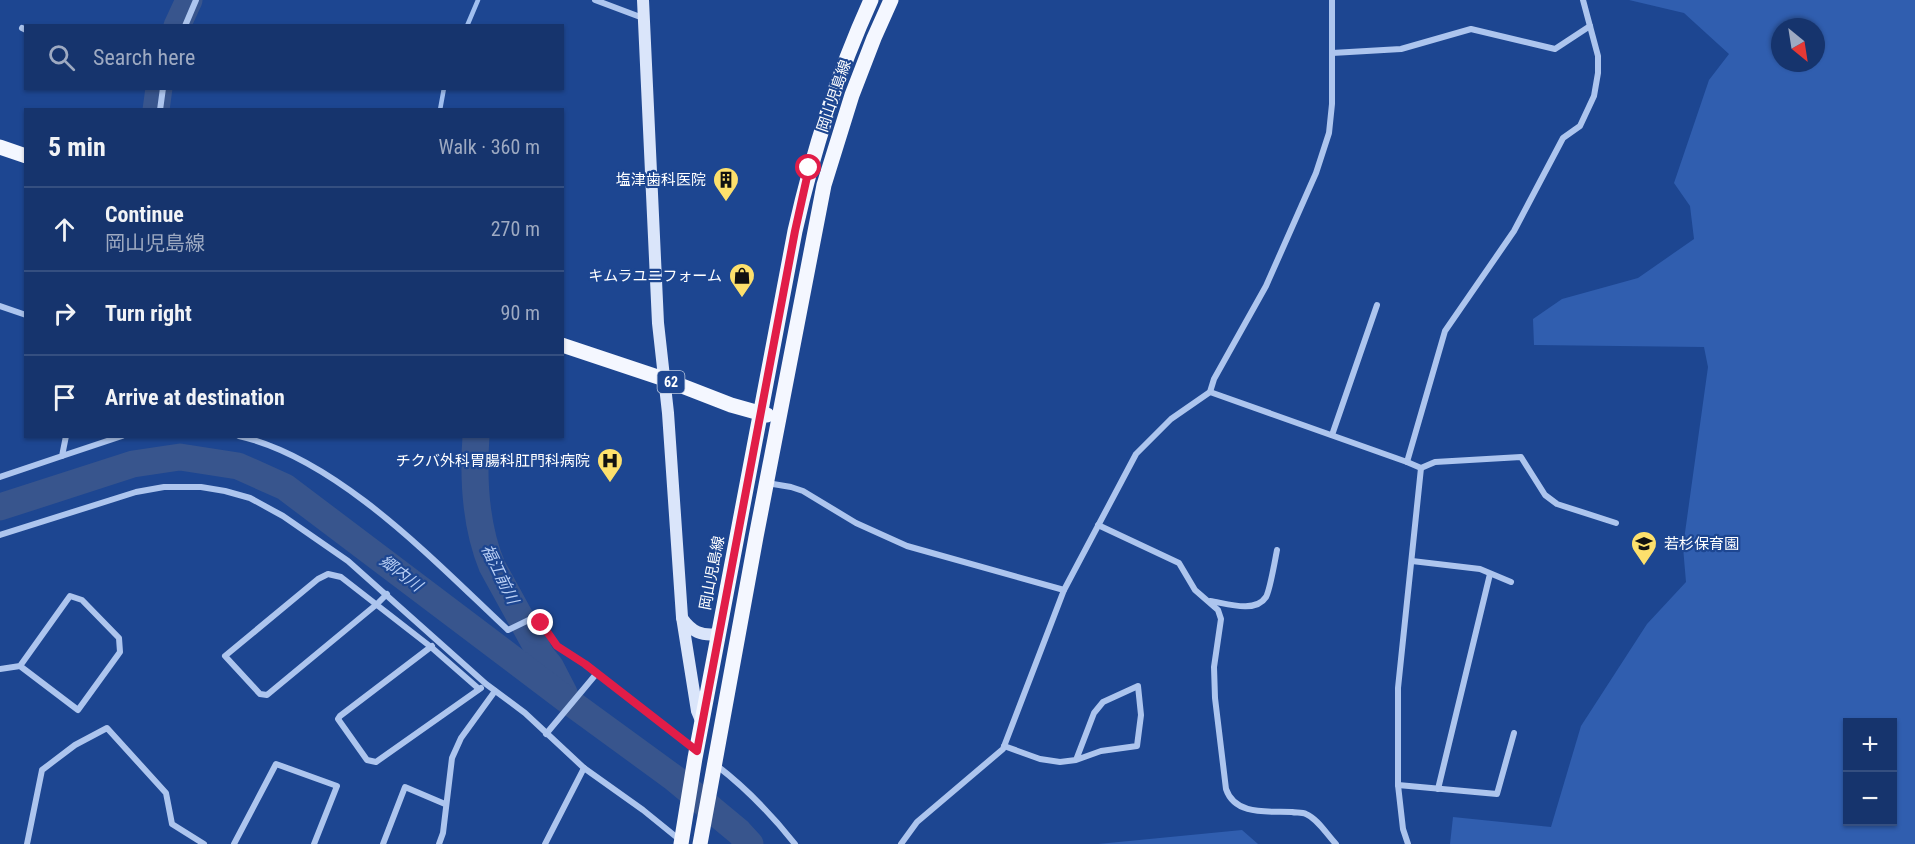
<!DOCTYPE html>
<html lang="en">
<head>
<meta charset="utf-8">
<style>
  :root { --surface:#16346d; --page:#1f3c72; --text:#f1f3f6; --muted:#9eaac2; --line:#354f80 }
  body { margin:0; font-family:"Roboto Condensed","Noto Sans JP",sans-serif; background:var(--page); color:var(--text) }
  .controls { position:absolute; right:18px; bottom:18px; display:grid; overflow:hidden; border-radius:0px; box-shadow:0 2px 4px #0004 }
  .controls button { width:54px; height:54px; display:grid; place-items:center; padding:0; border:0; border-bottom:2px solid var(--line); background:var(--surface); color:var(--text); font:30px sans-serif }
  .compass { position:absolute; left:1771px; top:18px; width:54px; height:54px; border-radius:50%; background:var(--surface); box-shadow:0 2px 4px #0004; rotate:150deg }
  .stop { position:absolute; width:18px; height:18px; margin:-14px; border:4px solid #e11d48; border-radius:50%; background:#fff }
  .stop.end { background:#e11d48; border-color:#fff; box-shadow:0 2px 6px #0008 }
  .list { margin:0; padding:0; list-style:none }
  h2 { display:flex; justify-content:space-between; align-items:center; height:78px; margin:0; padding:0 24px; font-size:26px }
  h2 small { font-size:20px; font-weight:400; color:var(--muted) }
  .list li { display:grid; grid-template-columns:39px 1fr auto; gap:18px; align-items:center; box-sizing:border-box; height:84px; padding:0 24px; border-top:2px solid var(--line) }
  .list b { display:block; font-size:22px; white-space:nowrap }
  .list p { margin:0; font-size:20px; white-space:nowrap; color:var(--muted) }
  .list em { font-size:20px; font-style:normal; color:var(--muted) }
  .icon { flex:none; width:33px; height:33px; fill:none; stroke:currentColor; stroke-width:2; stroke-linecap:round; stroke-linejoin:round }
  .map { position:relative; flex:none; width:1915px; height:844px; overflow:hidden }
  .search { position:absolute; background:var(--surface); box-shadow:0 2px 4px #0004; left:24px; top:24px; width:540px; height:66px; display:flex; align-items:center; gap:15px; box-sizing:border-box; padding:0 21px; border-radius:0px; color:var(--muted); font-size:22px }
  .panel { position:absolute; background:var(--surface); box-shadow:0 2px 4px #0004; left:24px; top:108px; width:540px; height:330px; border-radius:0px }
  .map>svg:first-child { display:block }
  .green { fill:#305eaf; fill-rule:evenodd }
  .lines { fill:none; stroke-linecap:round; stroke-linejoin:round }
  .stream { stroke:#a0bff0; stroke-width:4.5 }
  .river { stroke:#38558d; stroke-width:27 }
  .street { stroke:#adc5ee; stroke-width:6 }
  .secondary { stroke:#dae5fa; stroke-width:12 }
  .primary { stroke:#f4f7ff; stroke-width:15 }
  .route { stroke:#e11d48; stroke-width:8 }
  .labels { text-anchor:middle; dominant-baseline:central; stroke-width:4.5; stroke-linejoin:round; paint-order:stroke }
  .shield { fill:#1d4691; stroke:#bbc8de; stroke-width:1.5 }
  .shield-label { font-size:14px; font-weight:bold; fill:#fff }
  .street-label { font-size:15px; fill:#fff; stroke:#1d4691 }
  .poi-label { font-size:15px; fill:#fff; stroke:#1d4691; text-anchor:end }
  .water-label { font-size:16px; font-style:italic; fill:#b9cff5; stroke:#1d4691 }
</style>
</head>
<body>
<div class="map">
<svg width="1915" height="844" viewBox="0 0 1915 844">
  <rect width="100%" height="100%" fill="#1d4691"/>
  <g class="green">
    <path d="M 1629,0 L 1915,0 L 1915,844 L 1450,844 L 1453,817 L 1551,827 L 1581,726 L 1647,624 L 1686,582 L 1683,547 L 1708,367 L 1704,347 L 1534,345 L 1533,319 L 1562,299 L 1638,278 L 1694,239 L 1690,206 L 1674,183 L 1709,80 L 1729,54 L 1684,13 ZM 1780,27 L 1816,27 L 1816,63 L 1780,63 ZM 1848,722 L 1892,722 L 1892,822 L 1848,822 Z"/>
    <path d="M 1242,830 L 1258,844 L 1098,844 Z"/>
  </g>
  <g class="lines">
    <g class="stream">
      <path d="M 467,26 L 478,0"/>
      <path d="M 440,110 L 444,88"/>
    </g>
    <g class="river">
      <path d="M 177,26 L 189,0"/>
      <path d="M 156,110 L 159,88"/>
      <path d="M 476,436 C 473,480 475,525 492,566 L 541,655 L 550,666 L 564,693"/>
      <path d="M 0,507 L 133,464 L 180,457 L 238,466 L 285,487 L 567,700 L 674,778 L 739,832 L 750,844"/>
    </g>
    <g class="street">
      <path d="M 595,0 L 643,18"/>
      <path d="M 185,26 L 196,0"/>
      <path d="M 22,28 L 26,30"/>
      <path d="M 1332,53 L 1401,49 L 1471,29 L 1555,49 L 1590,26"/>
      <path d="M 160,110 L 163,88"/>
      <path d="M 0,306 L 26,315"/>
      <path d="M 1210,392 L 1407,462 L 1421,468 L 1435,462 L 1521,457 L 1545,495 L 1557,504 L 1616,523"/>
      <path d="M 1332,435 L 1377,305"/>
      <path d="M 239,436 C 339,459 435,562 508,630 L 537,616 L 557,646 L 585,664 L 695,749"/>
      <path d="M 62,456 L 122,436"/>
      <path d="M 1407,462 L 1445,331 L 1514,231 L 1563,138 L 1580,126 L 1594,96 L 1598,73 L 1598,56 L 1583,0"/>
      <path d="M 0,477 L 62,456 L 66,436"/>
      <path d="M 767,483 L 791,487 L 803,491 L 856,523 L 907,546 L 1064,590"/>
      <path d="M 1098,525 L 1179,563 L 1195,590 L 1218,610 L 1221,619 L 1214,667 L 1215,698 L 1226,789 C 1235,816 1268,811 1292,812 C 1296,813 1302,812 1306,814 C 1318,819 1327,835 1336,844"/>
      <path d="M 0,535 L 136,492 L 164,487 L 201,487 L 225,491 L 250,498 L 283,516 L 348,561 L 486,684 L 525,713 L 584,768 L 643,810 L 680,840"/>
      <path d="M 1412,561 L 1480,569 L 1511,582"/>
      <path d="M 387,594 L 377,604 L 267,695 L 260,694 L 225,656 L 318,579 L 328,574 L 341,577 L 431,647 L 479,689"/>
      <path d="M 1210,601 C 1225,603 1255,614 1266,597 C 1270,590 1275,560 1277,550"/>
      <path d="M 432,646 L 340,716 L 338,719 L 367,760 L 376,762 L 481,688"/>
      <path d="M 0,669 L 20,666 L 70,596 L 82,600 L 119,638 L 120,652 L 78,710 L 20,666"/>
      <path d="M 546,734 L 597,673"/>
      <path d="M 1004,746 L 1040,759 L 1060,762 L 1076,760 L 1101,751 L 1137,746 L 1141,715 L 1138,686 L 1103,702 L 1094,713 L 1076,760"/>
      <path d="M 716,765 C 746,788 772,815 795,844"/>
      <path d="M 1398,785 L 1497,794 L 1514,733"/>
      <path d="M 1438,789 L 1490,574"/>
      <path d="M 27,844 L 42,770 L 75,745 L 107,728 L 166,793 L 172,824 L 204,844"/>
      <path d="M 234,844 L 276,764 L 337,786 L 314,844"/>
      <path d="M 383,844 L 405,787 L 445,804"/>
      <path d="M 439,844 L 443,833 L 452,758 L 461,738 L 495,691"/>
      <path d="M 545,844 L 584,768"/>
      <path d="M 901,844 L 917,822 L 1003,749 L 1064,590 L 1136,454 L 1171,419 L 1210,392 L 1214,379 L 1266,286 L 1316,173 L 1329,133 L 1332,104 L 1332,0"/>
      <path d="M 1408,844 L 1403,829 L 1398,785 L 1398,688 L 1421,468"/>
    </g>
    <g class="secondary">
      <path d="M 643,0 L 658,323 L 668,413 L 682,617 L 697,711 L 702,723"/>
      <path d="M 682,618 C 692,632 701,636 718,634"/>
    </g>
    <g class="primary">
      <path d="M 0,147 L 26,156"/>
      <path d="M 562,345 L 664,379 L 731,405 L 767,415"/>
      <path d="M 681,844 L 695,758 L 795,231 C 813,151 837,75 871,0"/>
      <path d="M 700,844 L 756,537 L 824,185 L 852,95 L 874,38 L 891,0"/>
    </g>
  </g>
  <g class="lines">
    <path class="route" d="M 541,623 L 557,646 L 585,664 L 697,751 L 795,231 L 809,168"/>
  </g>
  <defs>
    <symbol id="building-pin" viewBox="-11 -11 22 30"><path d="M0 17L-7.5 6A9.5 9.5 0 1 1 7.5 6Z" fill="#fde06c" stroke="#1d4691"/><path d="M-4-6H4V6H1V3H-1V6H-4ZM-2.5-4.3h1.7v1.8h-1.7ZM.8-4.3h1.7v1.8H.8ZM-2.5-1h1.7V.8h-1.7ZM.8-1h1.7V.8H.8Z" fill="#111"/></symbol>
    <symbol id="shop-pin" viewBox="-11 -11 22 30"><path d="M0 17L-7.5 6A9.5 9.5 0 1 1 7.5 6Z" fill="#fde06c" stroke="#1d4691"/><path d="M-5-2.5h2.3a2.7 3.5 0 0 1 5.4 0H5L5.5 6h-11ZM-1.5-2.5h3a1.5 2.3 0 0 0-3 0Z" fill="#111"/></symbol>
    <symbol id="hospital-pin" viewBox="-11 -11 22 30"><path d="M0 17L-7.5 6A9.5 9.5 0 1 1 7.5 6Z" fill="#fde06c" stroke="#1d4691"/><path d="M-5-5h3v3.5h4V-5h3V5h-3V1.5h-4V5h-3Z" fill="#111"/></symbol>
    <symbol id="school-pin" viewBox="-11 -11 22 30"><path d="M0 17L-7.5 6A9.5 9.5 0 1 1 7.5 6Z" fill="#fde06c" stroke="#1d4691"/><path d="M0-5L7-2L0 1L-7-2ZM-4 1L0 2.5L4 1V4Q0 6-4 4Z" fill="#111"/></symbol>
  </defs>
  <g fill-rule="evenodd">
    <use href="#building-pin" x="711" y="165" width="30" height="40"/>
    <use href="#shop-pin" x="727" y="261" width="30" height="40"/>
    <use href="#hospital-pin" x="595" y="446" width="30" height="40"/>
    <use href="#school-pin" x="1629" y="529" width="30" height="40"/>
  </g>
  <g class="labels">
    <rect class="shield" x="657.5" y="371" width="27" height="22" rx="4.5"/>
    <g class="shield-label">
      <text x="671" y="382">62</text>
    </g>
    <g class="street-label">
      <text transform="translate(834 96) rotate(-71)">岡山児島線</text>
      <text transform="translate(712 573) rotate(-79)">岡山児島線</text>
    </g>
    <g class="poi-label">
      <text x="706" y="180">塩津歯科医院</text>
      <text x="722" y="276">キムラユニフォーム</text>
      <text x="590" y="461">チクバ外科胃腸科肛門科病院</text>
      <text x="1664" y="544" text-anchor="start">若杉保育園</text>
    </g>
    <g class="water-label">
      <text transform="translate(401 573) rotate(37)">郷内川</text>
      <text transform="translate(500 574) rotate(64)">福江前川</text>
    </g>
  </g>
</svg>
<div class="controls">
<button>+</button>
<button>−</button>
</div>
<svg class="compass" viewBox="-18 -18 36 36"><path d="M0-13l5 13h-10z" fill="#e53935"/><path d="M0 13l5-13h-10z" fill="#9eaac2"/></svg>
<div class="stop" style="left:809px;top:168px"></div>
<div class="stop end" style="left:541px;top:623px"></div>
<div class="search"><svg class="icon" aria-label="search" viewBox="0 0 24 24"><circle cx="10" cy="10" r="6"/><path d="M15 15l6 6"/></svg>Search here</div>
<section class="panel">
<h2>5 min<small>Walk · 360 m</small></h2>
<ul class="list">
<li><svg class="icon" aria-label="ahead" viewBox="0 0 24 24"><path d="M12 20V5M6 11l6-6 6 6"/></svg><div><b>Continue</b><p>岡山児島線</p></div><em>270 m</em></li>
<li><svg class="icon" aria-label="right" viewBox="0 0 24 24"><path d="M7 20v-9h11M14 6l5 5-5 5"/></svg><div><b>Turn right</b></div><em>90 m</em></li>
<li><svg class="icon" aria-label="arrive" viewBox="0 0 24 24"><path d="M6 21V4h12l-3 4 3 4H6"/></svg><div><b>Arrive at destination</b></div></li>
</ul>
</section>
</div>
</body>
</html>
